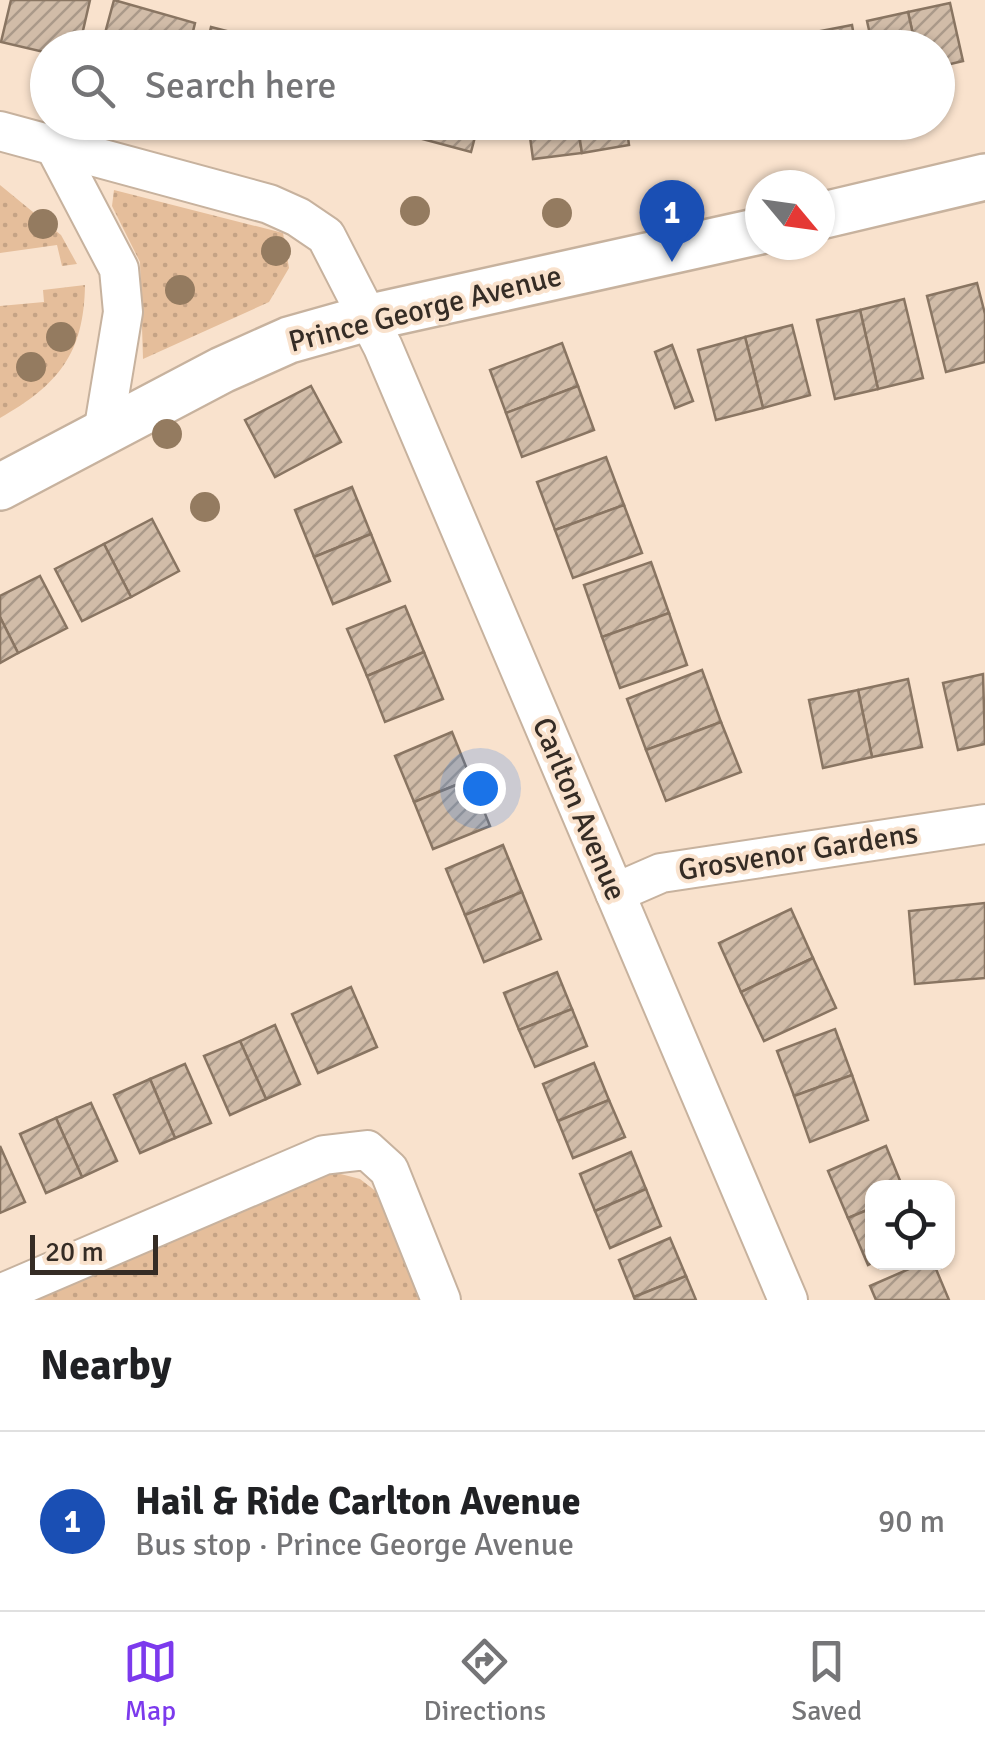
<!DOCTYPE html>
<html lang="en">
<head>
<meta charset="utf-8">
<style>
  :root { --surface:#fff; --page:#f2f2f2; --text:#202124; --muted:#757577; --line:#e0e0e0; --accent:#7c3aed }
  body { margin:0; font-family:Signika,sans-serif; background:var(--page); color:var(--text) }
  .controls { position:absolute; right:30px; bottom:30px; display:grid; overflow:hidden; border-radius:20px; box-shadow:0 2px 8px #0004 }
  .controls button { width:90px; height:90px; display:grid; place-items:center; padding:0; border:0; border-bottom:2px solid var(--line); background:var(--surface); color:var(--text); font:50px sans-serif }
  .compass { position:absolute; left:745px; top:170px; width:90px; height:90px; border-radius:50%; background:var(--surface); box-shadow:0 2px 8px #0004; rotate:119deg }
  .scale { position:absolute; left:30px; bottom:25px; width:128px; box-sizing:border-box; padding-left:10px; border:5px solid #352c25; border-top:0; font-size:28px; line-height:35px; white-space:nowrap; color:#352c25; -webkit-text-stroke:8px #f9e2cd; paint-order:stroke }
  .you { position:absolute; left:480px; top:788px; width:35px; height:35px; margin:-25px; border:8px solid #fff; border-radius:50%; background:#1a73e8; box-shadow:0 0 0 15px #1a73e833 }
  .badge { display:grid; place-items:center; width:65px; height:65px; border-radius:50%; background:var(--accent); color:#fff; font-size:32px; font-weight:700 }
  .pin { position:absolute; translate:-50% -82px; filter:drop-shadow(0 2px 5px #0008) }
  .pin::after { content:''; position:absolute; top:52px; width:35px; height:30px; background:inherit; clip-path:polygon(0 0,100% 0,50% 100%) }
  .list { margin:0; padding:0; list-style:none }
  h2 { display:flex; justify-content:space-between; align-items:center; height:130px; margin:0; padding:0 40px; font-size:42px }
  h2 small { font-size:32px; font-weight:400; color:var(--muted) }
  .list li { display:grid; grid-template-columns:65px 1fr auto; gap:30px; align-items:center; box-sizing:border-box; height:180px; padding:0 40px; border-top:2px solid var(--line) }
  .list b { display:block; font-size:38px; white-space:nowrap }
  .list p { margin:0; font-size:32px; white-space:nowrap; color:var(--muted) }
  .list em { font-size:32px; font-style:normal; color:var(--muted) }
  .icon { flex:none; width:55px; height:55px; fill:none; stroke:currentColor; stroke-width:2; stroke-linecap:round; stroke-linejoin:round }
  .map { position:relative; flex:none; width:985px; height:1300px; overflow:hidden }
  .search { position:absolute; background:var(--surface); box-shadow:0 2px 8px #0004; left:30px; right:30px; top:30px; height:110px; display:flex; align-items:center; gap:25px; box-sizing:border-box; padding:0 35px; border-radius:55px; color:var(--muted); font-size:38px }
  .sheet { height:310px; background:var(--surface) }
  nav { display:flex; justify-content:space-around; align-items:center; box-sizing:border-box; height:140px; border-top:2px solid var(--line); background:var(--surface); font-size:28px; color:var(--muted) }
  nav a { display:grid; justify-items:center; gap:5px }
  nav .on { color:var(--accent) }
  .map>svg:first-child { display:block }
  .grass { fill:url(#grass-dots) }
  .building { fill:url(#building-hatch); stroke:#897562; stroke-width:2.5 }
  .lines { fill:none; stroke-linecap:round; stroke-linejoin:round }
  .minor-casing { stroke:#c7b29e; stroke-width:42 }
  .tertiary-casing { stroke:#c7b29e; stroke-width:50 }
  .minor { stroke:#fff; stroke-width:38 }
  .tertiary { stroke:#fff; stroke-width:45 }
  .tree { fill:#947b60 }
  .labels { text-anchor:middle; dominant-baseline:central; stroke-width:8; stroke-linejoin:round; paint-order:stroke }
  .street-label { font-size:30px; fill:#352c25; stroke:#f9e2cd }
</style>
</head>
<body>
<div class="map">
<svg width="985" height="1300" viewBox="0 0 985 1300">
  <defs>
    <pattern id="grass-dots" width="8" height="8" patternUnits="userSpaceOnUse" patternTransform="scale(2.5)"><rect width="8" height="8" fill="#e5be9b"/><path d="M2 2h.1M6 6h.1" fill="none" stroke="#c5a385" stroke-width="1.8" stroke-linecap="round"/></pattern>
    <pattern id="building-hatch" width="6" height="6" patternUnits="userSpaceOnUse" patternTransform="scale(2.5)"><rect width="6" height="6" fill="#d1bca8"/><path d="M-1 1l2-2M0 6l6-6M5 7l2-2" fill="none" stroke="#aa9989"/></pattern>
  </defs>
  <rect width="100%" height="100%" fill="#f9e2cd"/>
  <g class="grass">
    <path d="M 0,185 L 61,235 L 77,264 L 62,266 L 57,245 L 0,253 Z"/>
    <path d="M 114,190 L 283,233 L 289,268 L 269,302 L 143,359 L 140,262 L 112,206 Z"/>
    <path d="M 85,285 C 84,354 58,385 0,418 L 0,306 L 44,302 L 43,290 Z"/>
    <path d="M 329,1171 L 360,1179 L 382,1196 L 424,1300 L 32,1300 Z"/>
  </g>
  <g class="building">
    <path d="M 11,0 L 90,0 L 79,48 L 48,48 L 48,53 L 1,42 Z"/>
    <path d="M 114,0 L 195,23 L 189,48 L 101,48 Z"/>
    <path d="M 950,3 L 963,61 L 938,67 L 938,48 L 916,48 L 908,12 Z"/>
    <path d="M 908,12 L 916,48 L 873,48 L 867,21 Z"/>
    <path d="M 852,25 L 856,48 L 802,48 L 800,35 Z"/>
    <path d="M 211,27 L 293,48 L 206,48 Z"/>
    <path d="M 800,35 L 802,48 L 748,48 L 747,45 Z"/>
    <path d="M 375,122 L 479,122 L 471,152 L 374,126 Z"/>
    <path d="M 528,122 L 577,122 L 582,153 L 533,159 Z"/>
    <path d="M 577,122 L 626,122 L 629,145 L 582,153 Z"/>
    <path d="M 650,122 L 692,122 L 651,131 Z"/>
    <path d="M 977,283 L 985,314 L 985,362 L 946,372 L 927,296 Z"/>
    <path d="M 904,299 L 923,378 L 878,389 L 860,310 Z"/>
    <path d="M 860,310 L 878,389 L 835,399 L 817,320 Z"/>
    <path d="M 792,325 L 810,395 L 763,408 L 745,337 Z"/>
    <path d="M 745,337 L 763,408 L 716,420 L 698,350 Z"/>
    <path d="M 562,343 L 578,386 L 506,413 L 490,370 Z"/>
    <path d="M 672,345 L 693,401 L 675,408 L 655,352 Z"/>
    <path d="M 311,386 L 341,442 L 275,477 L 245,420 Z"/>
    <path d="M 578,386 L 594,430 L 522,457 L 506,413 Z"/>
    <path d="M 606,457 L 624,505 L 555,530 L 537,482 Z"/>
    <path d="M 352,487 L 371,534 L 314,557 L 295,510 Z"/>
    <path d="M 624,505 L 642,553 L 573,578 L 555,530 Z"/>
    <path d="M 152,519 L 179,571 L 131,597 L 104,544 Z"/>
    <path d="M 371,534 L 390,581 L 333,604 L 314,557 Z"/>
    <path d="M 104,544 L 131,597 L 82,621 L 55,569 Z"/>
    <path d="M 651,562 L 669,613 L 602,637 L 584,585 Z"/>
    <path d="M 40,576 L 67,628 L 18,653 L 0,617 L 0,596 Z"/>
    <path d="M 405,606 L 424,652 L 367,676 L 347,629 Z"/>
    <path d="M 669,613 L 687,665 L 620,688 L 602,637 Z"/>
    <path d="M 0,617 L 18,653 L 0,663 Z"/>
    <path d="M 424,652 L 443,699 L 385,722 L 367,676 Z"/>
    <path d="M 702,670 L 721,722 L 646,750 L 627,699 Z"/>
    <path d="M 983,674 L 985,744 L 958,750 L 943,683 Z"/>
    <path d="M 908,679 L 922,747 L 872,757 L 858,690 Z"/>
    <path d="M 858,690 L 872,757 L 823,768 L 809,700 Z"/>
    <path d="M 721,722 L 741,772 L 666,801 L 646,750 Z"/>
    <path d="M 452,732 L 471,779 L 414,802 L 395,756 Z"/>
    <path d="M 471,779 L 490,826 L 433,849 L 414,802 Z"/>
    <path d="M 503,845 L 522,892 L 465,915 L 446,869 Z"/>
    <path d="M 522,892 L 541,939 L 484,962 L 465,915 Z"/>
    <path d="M 985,903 L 985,978 L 915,984 L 909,911 Z"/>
    <path d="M 791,909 L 813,958 L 741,992 L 719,943 Z"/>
    <path d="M 813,958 L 836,1008 L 764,1041 L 741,992 Z"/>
    <path d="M 557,972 L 572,1009 L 519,1030 L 504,993 Z"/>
    <path d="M 351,987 L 377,1047 L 318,1073 L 292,1014 Z"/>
    <path d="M 572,1009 L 587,1046 L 535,1067 L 519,1030 Z"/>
    <path d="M 275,1025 L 300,1084 L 266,1099 L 240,1041 Z"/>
    <path d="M 835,1029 L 852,1075 L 794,1096 L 777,1051 Z"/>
    <path d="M 240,1041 L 266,1099 L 230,1115 L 204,1056 Z"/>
    <path d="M 594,1063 L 609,1100 L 558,1121 L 543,1084 Z"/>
    <path d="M 185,1064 L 211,1123 L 175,1138 L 150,1079 Z"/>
    <path d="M 852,1075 L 868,1120 L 810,1142 L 794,1096 Z"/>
    <path d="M 150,1079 L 175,1138 L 140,1153 L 114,1095 Z"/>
    <path d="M 609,1100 L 625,1137 L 573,1158 L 558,1121 Z"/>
    <path d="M 91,1103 L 117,1161 L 82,1177 L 56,1118 Z"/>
    <path d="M 56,1118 L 82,1177 L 46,1193 L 20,1134 Z"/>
    <path d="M 0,1146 L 25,1202 L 0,1213 Z"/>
    <path d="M 886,1146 L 903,1188 L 872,1188 L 872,1208 L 848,1218 L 828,1171 Z"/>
    <path d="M 631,1152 L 646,1189 L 595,1211 L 580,1174 Z"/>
    <path d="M 646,1189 L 661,1226 L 610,1248 L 595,1211 Z"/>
    <path d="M 872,1208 L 874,1262 L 868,1265 L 848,1218 Z"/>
    <path d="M 670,1238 L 686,1276 L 634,1297 L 619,1260 Z"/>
    <path d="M 925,1262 L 933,1262 L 949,1300 L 876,1300 L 870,1286 Z"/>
    <path d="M 686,1276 L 696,1300 L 635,1300 L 634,1297 Z"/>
  </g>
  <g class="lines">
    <defs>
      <g id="minor">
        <path d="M 0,131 L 269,204 L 298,217 L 326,236 L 383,347 L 788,1300"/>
        <path d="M 54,145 L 119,269 L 123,312 L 103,433"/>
        <path d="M 615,893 L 661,873 L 985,824"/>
        <path d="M 0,1294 L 324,1155 L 367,1150 L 389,1170 L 441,1300"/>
      </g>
      <g id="tertiary">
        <path d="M 820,216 L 985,177"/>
        <path d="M 0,487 L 222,370 L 289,340 L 367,318 L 760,231"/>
      </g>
    </defs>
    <use href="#minor" class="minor-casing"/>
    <use href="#tertiary" class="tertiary-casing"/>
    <use href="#minor" class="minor"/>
    <use href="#tertiary" class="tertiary"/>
  </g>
  <g class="tree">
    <circle cx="415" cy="211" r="15"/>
    <circle cx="557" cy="213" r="15"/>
    <circle cx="43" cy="224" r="15"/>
    <circle cx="276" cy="251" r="15"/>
    <circle cx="180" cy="290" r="15"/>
    <circle cx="61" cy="337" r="15"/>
    <circle cx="31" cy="367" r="15"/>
    <circle cx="167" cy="434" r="15"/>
    <circle cx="205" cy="507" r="15"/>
  </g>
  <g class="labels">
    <g class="street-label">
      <text transform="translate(425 309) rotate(-14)">Prince George Avenue</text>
      <text transform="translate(579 809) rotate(67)">Carlton Avenue</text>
      <text transform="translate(798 852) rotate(-9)">Grosvenor Gardens</text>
    </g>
  </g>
</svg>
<div class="controls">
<button><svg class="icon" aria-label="locate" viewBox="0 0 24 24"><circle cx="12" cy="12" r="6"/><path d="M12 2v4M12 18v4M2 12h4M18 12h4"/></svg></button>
</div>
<svg class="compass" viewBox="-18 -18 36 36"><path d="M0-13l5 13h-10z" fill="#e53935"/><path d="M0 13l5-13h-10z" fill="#757577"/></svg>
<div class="scale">20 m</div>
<div class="you"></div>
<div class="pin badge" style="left:672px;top:262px;background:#1a4fb4">1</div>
<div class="search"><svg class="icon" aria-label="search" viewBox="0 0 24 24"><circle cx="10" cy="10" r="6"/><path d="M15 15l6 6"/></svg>Search here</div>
</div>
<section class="sheet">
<h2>Nearby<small></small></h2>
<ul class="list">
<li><span class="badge" style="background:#1a4fb4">1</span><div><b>Hail &amp; Ride Carlton Avenue</b><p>Bus stop · Prince George Avenue</p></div><em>90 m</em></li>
</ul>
</section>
<nav>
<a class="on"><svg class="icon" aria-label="map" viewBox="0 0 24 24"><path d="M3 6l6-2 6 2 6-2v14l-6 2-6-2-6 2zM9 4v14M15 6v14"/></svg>Map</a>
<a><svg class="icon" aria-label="directions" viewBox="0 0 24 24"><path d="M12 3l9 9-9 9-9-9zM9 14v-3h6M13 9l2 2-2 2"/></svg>Directions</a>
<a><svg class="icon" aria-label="saved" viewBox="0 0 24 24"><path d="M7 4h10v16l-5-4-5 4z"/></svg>Saved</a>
</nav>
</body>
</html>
